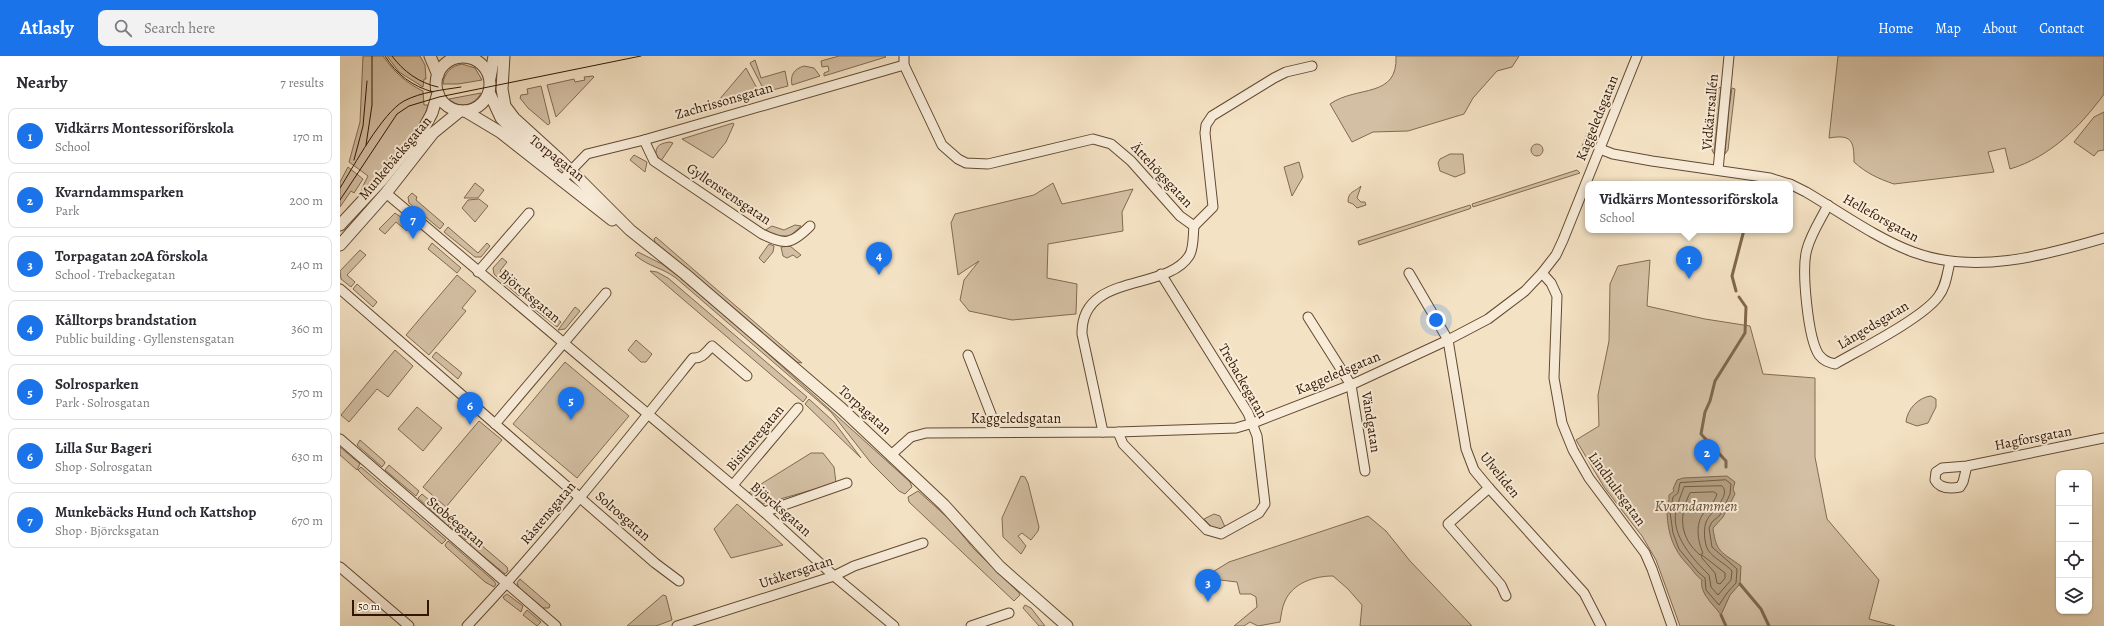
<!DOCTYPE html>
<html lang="en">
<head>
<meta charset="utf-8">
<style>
  :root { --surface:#fff; --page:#f2f2f3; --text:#2b2b33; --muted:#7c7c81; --line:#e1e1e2; --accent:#1a73e8 }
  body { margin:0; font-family:Alegreya,serif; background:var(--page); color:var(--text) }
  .controls { position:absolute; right:12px; bottom:12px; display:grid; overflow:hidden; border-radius:8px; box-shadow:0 1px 3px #0004 }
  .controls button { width:36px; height:36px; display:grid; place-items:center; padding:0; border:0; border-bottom:1px solid var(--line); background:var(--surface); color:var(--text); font:20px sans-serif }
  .scale { position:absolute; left:12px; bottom:10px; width:77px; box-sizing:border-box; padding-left:4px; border:2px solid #321600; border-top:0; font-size:11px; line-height:14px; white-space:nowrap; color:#321600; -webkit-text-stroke:3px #f8ecd9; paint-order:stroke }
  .you { position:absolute; left:1096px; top:264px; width:14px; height:14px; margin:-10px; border:3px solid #fff; border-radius:50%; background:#1a73e8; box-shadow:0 0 0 6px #1a73e833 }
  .badge { display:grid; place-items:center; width:26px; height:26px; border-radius:50%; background:var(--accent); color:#fff; font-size:13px; font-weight:700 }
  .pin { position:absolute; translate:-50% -33px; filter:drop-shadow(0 1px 2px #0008) }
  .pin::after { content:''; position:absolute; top:21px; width:14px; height:12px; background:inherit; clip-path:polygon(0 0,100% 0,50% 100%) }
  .popup { position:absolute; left:1245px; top:125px; width:208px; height:52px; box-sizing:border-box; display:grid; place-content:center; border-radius:8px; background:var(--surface); filter:drop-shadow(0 1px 3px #0005); font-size:13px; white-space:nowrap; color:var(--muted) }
  .popup b { font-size:15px; color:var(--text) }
  .popup::after { content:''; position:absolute; left:50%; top:100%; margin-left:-8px; border:8px solid transparent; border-top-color:var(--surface) }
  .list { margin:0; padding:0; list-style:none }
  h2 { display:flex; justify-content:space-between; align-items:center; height:52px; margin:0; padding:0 16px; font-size:17px }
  h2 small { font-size:13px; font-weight:400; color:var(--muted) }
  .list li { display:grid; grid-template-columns:26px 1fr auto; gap:12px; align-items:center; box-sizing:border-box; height:56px; margin:0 8px 8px; padding:0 8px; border:1px solid var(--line); border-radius:8px }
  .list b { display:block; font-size:15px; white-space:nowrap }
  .list p { margin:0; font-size:13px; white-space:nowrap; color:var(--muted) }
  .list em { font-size:13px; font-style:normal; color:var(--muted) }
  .icon { flex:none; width:22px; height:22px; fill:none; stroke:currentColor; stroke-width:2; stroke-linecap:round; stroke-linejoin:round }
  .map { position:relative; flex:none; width:1764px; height:570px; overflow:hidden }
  header { display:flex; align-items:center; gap:24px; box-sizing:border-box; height:56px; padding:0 20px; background:var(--accent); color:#fff }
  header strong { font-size:19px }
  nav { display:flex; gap:22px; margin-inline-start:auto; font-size:14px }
  .search { width:280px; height:36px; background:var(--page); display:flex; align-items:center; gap:10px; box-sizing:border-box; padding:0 14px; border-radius:8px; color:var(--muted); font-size:15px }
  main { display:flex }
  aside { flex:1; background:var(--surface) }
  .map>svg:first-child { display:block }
  .green { fill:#d3bfa3; stroke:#826a52 }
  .water { fill:#b29d81; stroke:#7f674d }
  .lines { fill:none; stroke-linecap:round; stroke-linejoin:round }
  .shore { stroke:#725a40; stroke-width:1 }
  .stream { stroke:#7f674d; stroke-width:3 }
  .minor-casing { stroke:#624931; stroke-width:11 }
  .tertiary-casing { stroke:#624931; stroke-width:13 }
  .minor { stroke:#f8ecd9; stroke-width:9 }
  .tertiary { stroke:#f8ecd9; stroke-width:11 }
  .tram { stroke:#321600; stroke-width:1 }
  .labels { text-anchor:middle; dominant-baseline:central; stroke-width:4; stroke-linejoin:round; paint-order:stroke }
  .street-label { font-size:14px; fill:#321600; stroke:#f8ecd9 }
  .water-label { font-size:15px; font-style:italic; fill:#654c34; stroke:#f8ecd9 }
</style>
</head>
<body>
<header>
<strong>Atlasly</strong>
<div class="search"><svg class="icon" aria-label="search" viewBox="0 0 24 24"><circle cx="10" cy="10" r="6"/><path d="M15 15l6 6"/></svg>Search here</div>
<nav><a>Home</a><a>Map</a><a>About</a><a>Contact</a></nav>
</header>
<main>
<aside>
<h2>Nearby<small>7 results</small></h2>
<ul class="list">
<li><span class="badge">1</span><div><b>Vidkärrs Montessoriförskola</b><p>School</p></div><em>170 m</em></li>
<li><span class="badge">2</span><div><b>Kvarndammsparken</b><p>Park</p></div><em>200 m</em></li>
<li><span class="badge">3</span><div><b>Torpagatan 20A förskola</b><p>School · Trebackegatan</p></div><em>240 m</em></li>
<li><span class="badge">4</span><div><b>Kålltorps brandstation</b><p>Public building · Gyllenstensgatan</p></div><em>360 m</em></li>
<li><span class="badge">5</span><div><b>Solrosparken</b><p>Park · Solrosgatan</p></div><em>570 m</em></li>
<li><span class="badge">6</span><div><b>Lilla Sur Bageri</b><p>Shop · Solrosgatan</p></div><em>630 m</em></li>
<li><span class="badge">7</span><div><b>Munkebäcks Hund och Kattshop</b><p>Shop · Björcksgatan</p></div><em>670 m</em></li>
</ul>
</aside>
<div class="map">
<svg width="1764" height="570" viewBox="0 0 1764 570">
  <rect width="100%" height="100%" fill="#f4e2c4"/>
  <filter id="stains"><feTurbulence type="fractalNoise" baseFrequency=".005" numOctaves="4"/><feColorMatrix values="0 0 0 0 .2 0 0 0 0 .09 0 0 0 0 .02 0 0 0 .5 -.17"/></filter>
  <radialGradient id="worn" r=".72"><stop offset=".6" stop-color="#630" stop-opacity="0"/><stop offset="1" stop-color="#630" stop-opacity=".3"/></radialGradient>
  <g class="green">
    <path d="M 23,0 L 43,0 C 54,16 66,27 83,35 L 84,49 L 88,49 L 83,67 L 38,123 L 35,123 L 22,136 L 22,132 L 28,120 L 9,106 L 20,66 Z"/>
    <path d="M 47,0 L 80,0 L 85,9 L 86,23 L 84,23 L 83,31 L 59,16 Z"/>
    <path d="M 499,0 L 545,0 L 546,1 L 484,20 L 484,17 L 489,15 L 488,10 L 482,11 L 481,5 Z"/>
    <path d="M 1056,0 L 1179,0 L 1172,11 L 1157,15 L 1133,42 L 1124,58 L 1068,75 L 1033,76 L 1012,86 L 990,48 C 1017,29 1058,43 1056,0 Z"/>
    <path d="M 1498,0 L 1764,0 L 1764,38 C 1740,71 1710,101 1670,113 L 1665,92 L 1648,96 L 1654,116 L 1554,128 C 1539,123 1526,117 1514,106 C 1514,85 1512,78 1489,82 Z"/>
    <path d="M 415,4 L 421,22 L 445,15 L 448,30 L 425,36 L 410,7 Z"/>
    <path d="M 122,8 L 135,12 L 142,24 L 118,28 L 103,28 C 104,17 111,10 122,8 Z"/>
    <path d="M 464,10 L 474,12 L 480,20 L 452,29 C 450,19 454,13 464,10 Z"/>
    <path d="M 406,12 L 420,38 L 373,52 L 373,51 Z"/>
    <path d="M 253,20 L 254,21 L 216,61 L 207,29 L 234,23 L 235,26 L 245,24 L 244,21 Z"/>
    <path d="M 201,30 L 210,67 L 208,69 L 188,52 L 180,42 L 181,39 L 188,38 L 187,33 Z"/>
    <path d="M 1380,31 L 1381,32 L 1374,98 L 1372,94 L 1377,34 Z"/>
    <path d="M 1392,32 L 1395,33 L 1388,94 L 1385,98 L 1389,53 Z"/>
    <path d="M 141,37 C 134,50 120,53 109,43 Z"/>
    <path d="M 1764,56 L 1764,94 L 1758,95 L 1754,100 L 1734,86 L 1754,61 Z"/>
    <path d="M 393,67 L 394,68 L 386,86 L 373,102 L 342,83 Z"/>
    <path d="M 1248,75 L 1256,78 L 1246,101 L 1237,103 Z"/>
    <path d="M 330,86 L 333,87 L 321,105 L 316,98 C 315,89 322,87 330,86 Z"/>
    <circle cx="1197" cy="94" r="6"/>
    <path d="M 1110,98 L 1123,98 L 1125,117 L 1115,121 L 1100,115 L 1098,107 L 1100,103 Z"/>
    <path d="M 294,99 L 307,106 L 305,116 L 290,104 Z"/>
    <path d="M 959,106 L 963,121 L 952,140 L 944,111 Z"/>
    <path d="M 8,111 L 23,123 L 14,137 L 11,135 L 0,151 L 0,126 Z"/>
    <path d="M 1237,114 L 1240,117 L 1133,151 L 1132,148 Z"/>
    <path d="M 135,127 L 144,134 L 138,142 L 124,142 Z"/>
    <path d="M 713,127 L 722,148 L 793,133 L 782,156 L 783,175 L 708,188 L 707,222 L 737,228 L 736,258 L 672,264 L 629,255 L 620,244 L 624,224 L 639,205 L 618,219 L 611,167 L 615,158 L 694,139 Z"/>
    <path d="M 1021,130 L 1017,142 L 1021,146 L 1025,146 L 1026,149 L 1017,152 L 1013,148 L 1008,146 C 1008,135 1015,136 1021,130 Z"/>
    <path d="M 72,137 L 77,141 L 76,144 L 104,168 L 100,173 L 69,147 L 68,141 Z"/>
    <path d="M 139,143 L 148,150 L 135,166 L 122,152 L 128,144 Z"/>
    <path d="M 1130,149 L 1131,152 L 1129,153 L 1019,189 L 1018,185 Z"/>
    <path d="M 55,157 L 72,169 L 67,175 L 56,166 L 45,178 L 39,173 Z"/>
    <path d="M 455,169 L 461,170 L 450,180 L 435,180 L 424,175 L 432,170 L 444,174 Z"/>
    <path d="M 108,171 L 138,197 L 147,187 L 150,190 L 141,201 L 135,201 L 104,176 Z"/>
    <path d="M 316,181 L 317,182 L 462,307 L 457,306 L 315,186 L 314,183 Z"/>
    <path d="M 92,187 L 121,212 L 117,217 L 88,193 Z"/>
    <path d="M 429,188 L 434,190 L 433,196 L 424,207 L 419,202 Z"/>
    <path d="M 450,190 L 461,199 L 457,202 L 453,199 L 447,202 L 443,200 L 441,191 Z"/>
    <path d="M 20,194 L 26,199 L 7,219 L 15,226 L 11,231 L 1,223 L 0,215 Z"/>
    <path d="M 298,196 L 322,208 L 338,220 L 416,287 L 570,426 L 572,431 L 565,438 L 559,435 L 531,407 L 491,356 L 336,222 C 321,211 309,211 295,199 Z"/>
    <path d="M 162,202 L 167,206 L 160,215 L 184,235 L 179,240 L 154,218 L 153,212 Z"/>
    <path d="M 1310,204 L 1307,250 L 1365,263 L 1410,270 L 1423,318 L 1475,322 L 1475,401 L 1487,463 L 1539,524 L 1529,563 L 1555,570 L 1340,570 L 1316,504 L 1302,480 L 1264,431 L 1236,384 L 1259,370 L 1258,339 L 1269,285 L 1270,228 L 1278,210 Z"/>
    <path d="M 310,215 L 317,216 L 328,222 L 467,341 L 463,346 Z"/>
    <path d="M 117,219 L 136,235 L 122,252 L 126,255 L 89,299 L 66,279 Z"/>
    <path d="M 17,228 L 37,246 L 33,251 L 13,233 Z"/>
    <path d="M 197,246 L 221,266 L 217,271 L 193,252 Z"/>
    <path d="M 235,251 L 240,255 L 225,273 L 218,274 Z"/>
    <path d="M 296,284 L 312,298 L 306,306 L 301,306 L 288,294 Z"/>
    <path d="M 55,294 L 73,310 L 48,341 L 37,333 L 9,366 L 1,359 Z"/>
    <path d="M 96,296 L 122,317 L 118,323 L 92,301 Z"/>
    <path d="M 225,306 L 289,360 L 237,422 L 173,368 Z"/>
    <path d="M 1591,340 L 1596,343 L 1596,351 L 1588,367 L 1577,370 L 1566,366 C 1567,353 1579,341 1591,340 Z"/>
    <path d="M 469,343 L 494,366 L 521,402 L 465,348 Z"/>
    <path d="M 77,351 L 102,372 L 83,395 L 58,373 Z"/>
    <path d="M 139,365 L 162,384 L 106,451 L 83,431 Z"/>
    <path d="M 20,384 L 44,405 L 45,407 L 42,411 L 17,389 Z"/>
    <path d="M 0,391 L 20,408 L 17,414 L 0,399 Z"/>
    <path d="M 471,397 L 483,397 L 494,411 L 496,427 L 423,448 L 409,437 L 413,433 Z"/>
    <path d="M 49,409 L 79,435 L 76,440 L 45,414 Z"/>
    <path d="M 21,411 L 106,484 L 102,488 L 25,421 L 18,414 Z"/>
    <path d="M 681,420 L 685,421 L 688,427 L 699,471 L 698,475 L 691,484 L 682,477 L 678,480 L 686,490 L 681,498 L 663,481 L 662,462 Z"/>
    <path d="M 578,435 L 609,463 L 634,493 L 679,537 L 680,539 L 674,545 L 569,446 L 568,441 Z"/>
    <path d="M 82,438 L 112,464 L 108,470 L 78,442 Z"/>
    <path d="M 397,448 L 443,489 L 391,502 L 374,473 Z"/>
    <path d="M 874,458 L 880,460 L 885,471 L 882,473 L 873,472 L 864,463 Z"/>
    <path d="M 1028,460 L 1046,475 L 1070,505 L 1132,570 L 1020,570 L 1022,549 L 1008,533 L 993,520 C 974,520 953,527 945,545 C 942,551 941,560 940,566 L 918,570 L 910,566 L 904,570 L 894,570 L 917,551 L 916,541 L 911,538 L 900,538 L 897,526 L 872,523 L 871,517 L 889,506 Z"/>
    <path d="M 115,466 L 129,479 L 126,484 L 110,471 Z"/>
    <path d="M 134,483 L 167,511 L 168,515 L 165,518 L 131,490 L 130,488 Z"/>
    <path d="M 108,485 L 154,525 L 156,528 L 154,531 L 145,526 L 106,491 L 105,489 Z"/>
    <path d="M 180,523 L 210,549 L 209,552 L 203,552 L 179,532 L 177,527 Z"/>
    <path d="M 167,538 L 183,550 L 181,556 L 164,543 L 163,541 Z"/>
    <path d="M 323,539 L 326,540 L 332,564 L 316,570 L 287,570 Z"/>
    <path d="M 685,549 L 691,552 L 705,570 L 699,570 L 683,552 Z"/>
    <path d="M 187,554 L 201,566 L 197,570 L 183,559 Z"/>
  </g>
  <path class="water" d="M 1387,420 L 1395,426 L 1393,433 L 1395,438 L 1383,461 L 1373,472 C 1376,497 1382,496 1401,510 L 1400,528 L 1390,539 L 1381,559 C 1374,549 1359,537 1362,524 C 1355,519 1353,514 1347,508 C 1333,493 1328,478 1327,457 C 1326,451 1330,446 1329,439 L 1334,435 L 1333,433 L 1337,424 L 1343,422 Z"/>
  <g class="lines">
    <g class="shore">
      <path d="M 1386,424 L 1391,428 L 1390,438 L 1385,449 L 1380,459 L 1372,466 L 1369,472 L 1372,491 L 1397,513 L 1396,527 L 1387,537 L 1379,549 L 1366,534 L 1365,522 L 1358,516 L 1339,493 L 1333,477 L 1330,456 L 1333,441 L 1338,437 L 1340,427 Z"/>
      <path d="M 1382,430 C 1392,439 1371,456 1367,464 C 1363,471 1364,487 1368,494 C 1374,503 1385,507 1392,515 L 1391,524 L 1378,539 L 1371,531 L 1369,519 C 1353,503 1331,480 1336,455 C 1338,446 1341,439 1344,431 Z"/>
      <path d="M 1374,436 L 1377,438 C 1374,447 1369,451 1363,458 C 1355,469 1358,486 1363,497 L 1360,499 C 1340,482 1338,460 1350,437 Z"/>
      <path d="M 1362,499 L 1385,517 L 1385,522 L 1380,528 L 1377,527 L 1375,517 L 1362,502 Z"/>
    </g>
    <g class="stream">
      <path d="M 1396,235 L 1392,220 L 1404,174"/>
      <path d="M 1386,411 L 1386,405 L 1361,378 L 1365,356 L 1370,345 L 1375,325 L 1405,277 L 1406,251 L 1399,241"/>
      <path d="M 1400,528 L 1421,553 L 1429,570"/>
      <path d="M 1381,559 L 1386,570"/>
    </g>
    <defs>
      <g id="minor">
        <path d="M 564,0 L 564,9 L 602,89 L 618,103 L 626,107 L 648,108 L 753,83 L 771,88 L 791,105 L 840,160 L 854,170"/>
        <path d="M 304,84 L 314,105 L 422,178 C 445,189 451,189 470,170"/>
        <path d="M 1260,93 L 1273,98 L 1312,105 L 1430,122 L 1449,128"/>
        <path d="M 1378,114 L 1389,0"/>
        <path d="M 221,125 L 247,98 L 304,84 L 564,9"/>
        <path d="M 1450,128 L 1466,136 C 1500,156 1536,182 1573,196 C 1634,219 1703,200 1764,182"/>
        <path d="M 46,137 L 424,456 L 494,520 L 554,570"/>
        <path d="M 1488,149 C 1481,163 1471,178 1467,193 C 1461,213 1468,283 1479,299 C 1484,305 1488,306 1495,308 C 1521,293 1581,263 1598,241 C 1606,231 1607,218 1610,206"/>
        <path d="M 854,170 L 873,151 L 865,77 L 866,69 L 872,60 L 934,22 L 946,16 L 972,10"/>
        <path d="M 138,216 L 189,157"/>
        <path d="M 1069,217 L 1108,284 L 1126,393 L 1134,414 L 1149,432 L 1244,537 L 1261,570"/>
        <path d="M 1202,217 L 1211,227 L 1217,240 L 1214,322 L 1222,367 L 1233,394 L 1249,422 L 1305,497 L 1312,513 L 1332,570"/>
        <path d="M 0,233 L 315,507 L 339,525"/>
        <path d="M 968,261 L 1011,329 L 1025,415"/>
        <path d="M 628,299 L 654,366 L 655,376"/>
        <path d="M 155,368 L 266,237"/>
        <path d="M 763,376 L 742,278 C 741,216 826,236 849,200 C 854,193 853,178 854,170"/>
        <path d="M 778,376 L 783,388 L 867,474 L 881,478 L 919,457 L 925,448 L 917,380 L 908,357 L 821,218"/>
        <path d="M 0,383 L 216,570"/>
        <path d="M 551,399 L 571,381 L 586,377 L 778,376 L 896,372 L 913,367 L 1011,329 L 1108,284 L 1148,263 L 1185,235 L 1202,217 L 1216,199 L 1223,184 L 1297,0"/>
        <path d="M 1627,410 L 1623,426 L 1620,431 C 1610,433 1600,433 1595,424 L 1596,416 L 1602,412 L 1627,410 L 1764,382"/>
        <path d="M 393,429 L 458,352"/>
        <path d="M 1149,432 L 1108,468 L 1161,529 L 1166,540"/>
        <path d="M 424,456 L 507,427"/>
        <path d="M 0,511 L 69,570"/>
        <path d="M 127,570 C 207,485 280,393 353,302 C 362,303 366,296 372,290 L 407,320"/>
        <path d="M 337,570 L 494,520 L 514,510 L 583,487"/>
        <path d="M 631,570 L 669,557"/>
      </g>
      <g id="tertiary">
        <path d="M 90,0 L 98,19"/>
        <path d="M 164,0 L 162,33 L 165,50 L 174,62 L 219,103 L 290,174 L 345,218 L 502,353 L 604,449 L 660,511 L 727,570"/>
        <circle cx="123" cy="28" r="27"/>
        <path d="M 150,22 L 154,0"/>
        <path d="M 149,36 L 161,62 L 179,80 L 215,108"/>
        <path d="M 125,55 L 160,76 L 272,164"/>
        <path d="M 0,169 L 41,125 L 84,72 L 92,57 L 98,37"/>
        <path d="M 0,189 L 46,137 L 93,77 L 120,55"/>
      </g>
    </defs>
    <use href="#minor" class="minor-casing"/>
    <use href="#tertiary" class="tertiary-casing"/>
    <use href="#minor" class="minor"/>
    <use href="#tertiary" class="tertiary"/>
    <g class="tram">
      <path d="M 45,0 C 57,19 72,30 93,36"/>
      <path d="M 52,0 C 63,15 79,27 98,31"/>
      <path d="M 26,89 L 32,49 L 32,0"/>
      <path d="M 14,104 L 23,70 L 27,25"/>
      <path d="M 0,132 C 14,110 42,57 64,45 C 81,36 102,34 121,31"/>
      <path d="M 0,144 L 57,58 L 69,50 L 99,41 L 301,0"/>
    </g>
  </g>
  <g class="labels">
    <g class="street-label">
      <text transform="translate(384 45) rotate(-16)">Zachrissonsgatan</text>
      <text transform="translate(1370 56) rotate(-85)">Vidkärrsallén</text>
      <text transform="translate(1257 62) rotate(-68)">Kaggeledsgatan</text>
      <text transform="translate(55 102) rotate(-50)">Munkebäcksgatan</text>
      <text transform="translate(217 102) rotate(38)">Torpagatan</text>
      <text transform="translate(822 119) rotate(47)">Ättehögsgatan</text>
      <text transform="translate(389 138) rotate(34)">Gyllenstensgatan</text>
      <text transform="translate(1541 162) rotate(29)">Helleforsgatan</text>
      <text transform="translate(190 240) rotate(40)">Björcksgatan</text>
      <text transform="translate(1533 269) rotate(-31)">Långedsgatan</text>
      <text transform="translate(998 317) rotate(-23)">Kaggeledsgatan</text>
      <text transform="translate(903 325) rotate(60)">Trebackegatan</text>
      <text transform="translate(525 354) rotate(42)">Torpagatan</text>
      <text x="676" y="362">Kaggeledsgatan</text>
      <text transform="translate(1031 366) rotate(81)">Vändgatan</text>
      <text transform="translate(415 382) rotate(-50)">Bisittaregatan</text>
      <text transform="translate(1693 382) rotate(-11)">Hagforsgatan</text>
      <text transform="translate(1160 419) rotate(51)">Ulveliden</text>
      <text transform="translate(1277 433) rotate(54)">Lindhultsgatan</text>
      <text transform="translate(441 453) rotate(41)">Björcksgatan</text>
      <text transform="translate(208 457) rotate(-50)">Råstensgatan</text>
      <text transform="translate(283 460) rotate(41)">Solrosgatan</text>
      <text transform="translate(116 466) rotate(40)">Stobéegatan</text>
      <text transform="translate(456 516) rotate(-18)">Utåkersgatan</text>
    </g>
    <g class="water-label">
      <text x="1356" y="450">Kvarndammen</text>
    </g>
  </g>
  <rect width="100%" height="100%" filter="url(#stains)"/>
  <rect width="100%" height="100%" fill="url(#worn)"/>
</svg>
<div class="controls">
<button>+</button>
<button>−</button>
<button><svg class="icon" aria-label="locate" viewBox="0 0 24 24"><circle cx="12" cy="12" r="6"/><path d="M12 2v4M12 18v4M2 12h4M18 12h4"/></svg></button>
<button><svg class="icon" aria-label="layers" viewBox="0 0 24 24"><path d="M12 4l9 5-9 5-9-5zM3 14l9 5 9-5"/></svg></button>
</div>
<div class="scale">50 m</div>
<div class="you"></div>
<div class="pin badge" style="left:1349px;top:223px">1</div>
<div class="popup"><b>Vidkärrs Montessoriförskola</b>School</div>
<div class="pin badge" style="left:1367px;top:416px">2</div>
<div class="pin badge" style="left:868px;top:546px">3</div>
<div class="pin badge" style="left:539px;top:219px">4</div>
<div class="pin badge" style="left:231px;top:364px">5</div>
<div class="pin badge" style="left:130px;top:369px">6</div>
<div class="pin badge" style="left:73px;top:183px">7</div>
</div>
</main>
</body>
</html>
